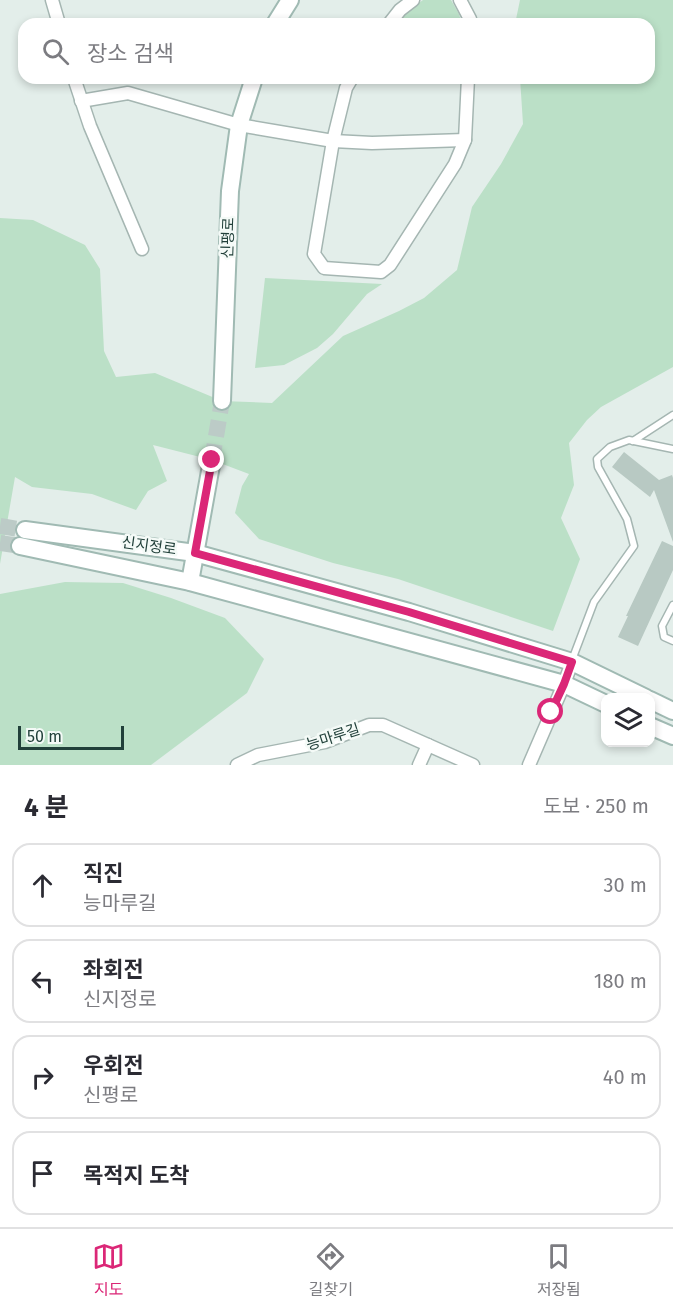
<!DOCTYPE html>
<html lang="ko">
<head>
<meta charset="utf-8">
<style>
  :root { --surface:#fff; --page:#f2f2f3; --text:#2b2b33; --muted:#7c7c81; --line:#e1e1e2; --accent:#db2777 }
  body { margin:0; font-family:"Fira Sans","Noto Sans KR",sans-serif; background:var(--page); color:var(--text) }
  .controls { position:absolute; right:18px; bottom:18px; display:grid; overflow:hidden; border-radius:12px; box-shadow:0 3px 9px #0003 }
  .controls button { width:54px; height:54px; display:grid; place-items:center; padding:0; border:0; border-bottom:2px solid var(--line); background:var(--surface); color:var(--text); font:30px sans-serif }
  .scale { position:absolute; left:18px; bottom:15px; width:106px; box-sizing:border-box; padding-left:6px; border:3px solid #21403a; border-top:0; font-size:16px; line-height:21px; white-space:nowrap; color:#21403a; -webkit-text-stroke:4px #f4faf7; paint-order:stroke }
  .stop { position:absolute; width:18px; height:18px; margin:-14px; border:4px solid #db2777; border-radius:50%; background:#fff }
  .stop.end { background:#db2777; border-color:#fff; box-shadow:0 2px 6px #0008 }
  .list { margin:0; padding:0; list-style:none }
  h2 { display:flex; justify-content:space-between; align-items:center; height:78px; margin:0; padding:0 24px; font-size:26px }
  h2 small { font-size:20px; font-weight:400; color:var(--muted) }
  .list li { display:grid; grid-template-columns:39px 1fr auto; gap:18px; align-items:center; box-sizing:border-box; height:84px; margin:0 12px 12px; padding:0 12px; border:2px solid var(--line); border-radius:18px }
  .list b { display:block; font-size:22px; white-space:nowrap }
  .list p { margin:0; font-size:20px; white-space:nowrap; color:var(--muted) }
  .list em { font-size:20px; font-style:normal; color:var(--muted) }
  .icon { flex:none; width:33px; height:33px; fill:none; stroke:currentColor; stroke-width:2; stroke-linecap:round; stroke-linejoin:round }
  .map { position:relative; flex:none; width:673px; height:765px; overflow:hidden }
  .search { position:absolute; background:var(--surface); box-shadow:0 3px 9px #0003; left:18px; right:18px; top:18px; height:66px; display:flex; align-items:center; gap:15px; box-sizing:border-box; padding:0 21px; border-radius:18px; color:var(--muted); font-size:22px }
  .sheet { height:462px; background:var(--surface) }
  nav { display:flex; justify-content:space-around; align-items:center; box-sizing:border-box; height:84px; border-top:2px solid var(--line); background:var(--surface); font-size:16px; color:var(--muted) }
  nav a { display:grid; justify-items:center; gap:3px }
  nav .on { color:var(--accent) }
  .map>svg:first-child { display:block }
  .green { fill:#bbe0c7 }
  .building { fill:#b8c9c3 }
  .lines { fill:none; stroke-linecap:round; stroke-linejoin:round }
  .secondary-tunnel { stroke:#bccbc7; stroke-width:16; stroke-dasharray:16 8; stroke-linecap:butt }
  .lane-casing { stroke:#a5b6b2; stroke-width:9 }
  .street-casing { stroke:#a5b6b2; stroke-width:15 }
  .secondary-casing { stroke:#a0bab3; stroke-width:20 }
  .lane { stroke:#fff; stroke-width:6 }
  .street { stroke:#fff; stroke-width:12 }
  .secondary { stroke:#fff; stroke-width:16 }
  .route { stroke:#db2777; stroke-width:8 }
  .labels { text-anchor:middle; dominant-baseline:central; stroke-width:5; stroke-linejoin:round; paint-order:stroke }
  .street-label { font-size:15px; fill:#21403a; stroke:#f4faf7 }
</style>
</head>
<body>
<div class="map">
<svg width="673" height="765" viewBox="0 0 673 765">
  <rect width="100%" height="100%" fill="#e3eeea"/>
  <g class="green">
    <path d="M 423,0 L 451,0 L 459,14 L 462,24 L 396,24 L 405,13 Z"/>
    <path d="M 520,0 L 673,0 L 673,367 L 601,407 L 587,420 L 569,443 L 574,485 L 561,518 L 580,559 L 553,631 L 398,579 L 333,563 L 259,539 L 235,513 L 242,486 L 249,474 L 212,460 L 153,445 L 167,481 L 148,491 L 136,510 L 92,494 L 32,487 L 15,477 L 0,564 L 0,218 L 33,220 L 85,245 L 100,269 L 104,351 L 116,377 L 155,373 L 222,401 L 272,403 L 343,336 L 399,311 L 424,298 L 457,270 L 472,207 L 501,164 L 523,124 L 520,78 L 649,78 L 649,24 L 515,24 Z"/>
    <path d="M 265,278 L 382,284 L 367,294 L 333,334 L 317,348 L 284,365 L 255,368 Z"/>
    <path d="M 65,582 L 123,583 L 171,598 L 225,618 L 264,659 L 247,693 L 151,765 L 0,765 L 0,594 Z"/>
  </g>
  <g class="building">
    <path d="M 624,452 L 659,480 L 672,475 L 673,478 L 673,542 L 654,490 L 650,497 L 612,467 Z"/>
    <path d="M 662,541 L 673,546 L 673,570 L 638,646 L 618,637 L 628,616 L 626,616 Z"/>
  </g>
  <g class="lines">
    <g class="secondary-tunnel">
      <path d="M 212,460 L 222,401"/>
      <path d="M 0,526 L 25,530"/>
      <path d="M 0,543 L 20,546"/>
    </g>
    <defs>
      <g id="lane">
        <path d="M 633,441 L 673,415"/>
        <path d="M 673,605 L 662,626 L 664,637 L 673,641"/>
        <path d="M 572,660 L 594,602 L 634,546 L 627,519 L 598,467 L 597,459 L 610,447 L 629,440 L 673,449"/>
      </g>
      <g id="street">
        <path d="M 52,0 L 59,24"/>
        <path d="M 460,0 L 470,19 L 470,24"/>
        <path d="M 389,24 L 400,10 L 413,0"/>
        <path d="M 74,78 L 90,126 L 142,249"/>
        <path d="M 352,78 L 346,88 L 333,141 L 314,254 L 324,268 L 381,272 L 390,265 L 455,164 L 465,140 L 468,78"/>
        <path d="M 81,101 L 128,93 L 239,125 L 333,141 L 372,143 L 465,140"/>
        <path d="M 237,765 L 258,755 L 325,742 L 369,725 L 383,725 L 473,765"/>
        <path d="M 419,765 L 428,745"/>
        <path d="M 529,765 L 564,684 L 572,662"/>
      </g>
      <g id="secondary">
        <path d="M 275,24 L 290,0"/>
        <path d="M 222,401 L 230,191 L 239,125 L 254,78"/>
        <path d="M 25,530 L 195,553 L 409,612 L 572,662 L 646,698"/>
        <path d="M 20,546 L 190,582 L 564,684 L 606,704"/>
        <path d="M 190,582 L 212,460"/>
        <path d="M 650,700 L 673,711"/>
        <path d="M 650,726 L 673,736"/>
      </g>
    </defs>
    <use href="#lane" class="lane-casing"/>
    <use href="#street" class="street-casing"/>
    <use href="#secondary" class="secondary-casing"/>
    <use href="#lane" class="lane"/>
    <use href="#street" class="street"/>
    <use href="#secondary" class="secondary"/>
  </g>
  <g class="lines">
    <path class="route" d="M 212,460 L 195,553 L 409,612 L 572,662 L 564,684 L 551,712"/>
  </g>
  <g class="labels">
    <g class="street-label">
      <text transform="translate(228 238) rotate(-88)">신평로</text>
      <text transform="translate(149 546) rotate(8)">신지정로</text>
      <text transform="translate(333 737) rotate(-18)">능마루길</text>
    </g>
  </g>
</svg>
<div class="controls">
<button><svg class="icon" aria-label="layers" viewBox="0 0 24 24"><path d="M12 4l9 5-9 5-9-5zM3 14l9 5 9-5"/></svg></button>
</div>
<div class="scale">50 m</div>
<div class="stop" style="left:551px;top:712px"></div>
<div class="stop end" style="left:212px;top:460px"></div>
<div class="search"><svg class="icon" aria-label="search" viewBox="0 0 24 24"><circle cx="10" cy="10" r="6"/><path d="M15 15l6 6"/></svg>장소 검색</div>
</div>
<section class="sheet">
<h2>4 분<small>도보 · 250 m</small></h2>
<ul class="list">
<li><svg class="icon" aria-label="ahead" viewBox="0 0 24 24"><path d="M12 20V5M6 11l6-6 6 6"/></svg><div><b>직진</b><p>능마루길</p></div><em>30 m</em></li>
<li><svg class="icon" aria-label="left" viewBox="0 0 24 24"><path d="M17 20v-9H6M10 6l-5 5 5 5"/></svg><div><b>좌회전</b><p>신지정로</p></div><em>180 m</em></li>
<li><svg class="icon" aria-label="right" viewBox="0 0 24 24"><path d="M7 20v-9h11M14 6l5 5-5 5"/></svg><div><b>우회전</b><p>신평로</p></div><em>40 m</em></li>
<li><svg class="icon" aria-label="arrive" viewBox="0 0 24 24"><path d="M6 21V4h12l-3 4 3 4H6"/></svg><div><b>목적지 도착</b></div></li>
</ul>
</section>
<nav>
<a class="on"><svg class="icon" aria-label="map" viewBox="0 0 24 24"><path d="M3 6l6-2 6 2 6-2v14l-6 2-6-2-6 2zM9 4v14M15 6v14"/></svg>지도</a>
<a><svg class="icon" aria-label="directions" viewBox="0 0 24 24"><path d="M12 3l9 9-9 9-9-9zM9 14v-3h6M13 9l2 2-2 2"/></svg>길찾기</a>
<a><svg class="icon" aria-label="saved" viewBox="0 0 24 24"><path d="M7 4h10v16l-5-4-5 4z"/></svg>저장됨</a>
</nav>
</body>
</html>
